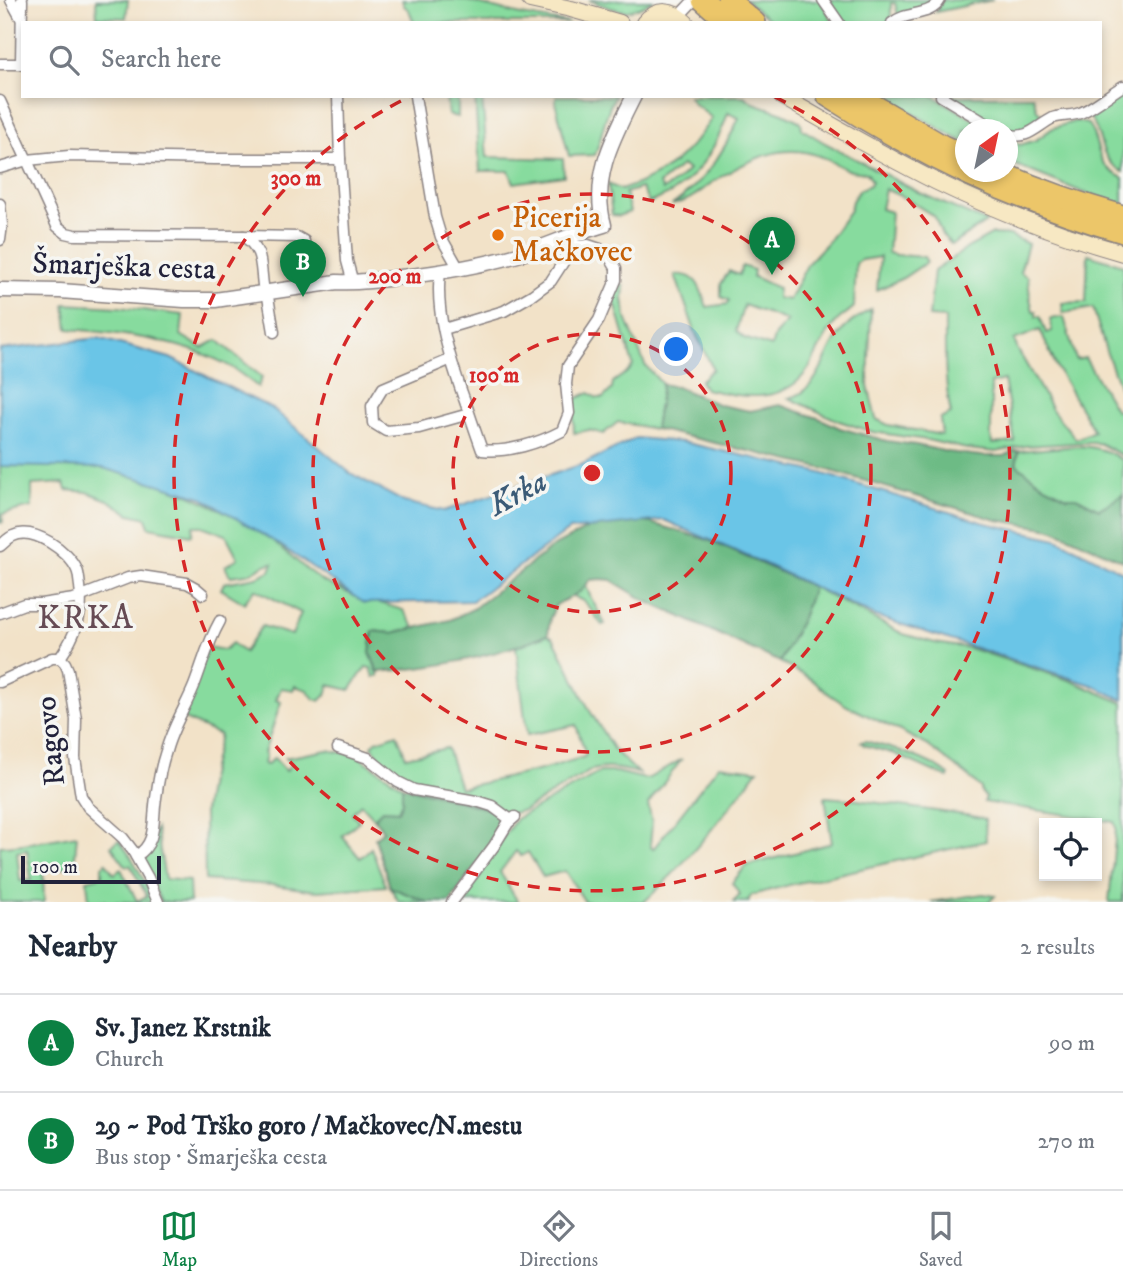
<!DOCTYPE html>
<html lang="en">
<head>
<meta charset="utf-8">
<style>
  :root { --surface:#fff; --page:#f2f2f3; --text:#1f2937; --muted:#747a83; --line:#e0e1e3; --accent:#0b8043 }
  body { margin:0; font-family:"IM FELL DW Pica",serif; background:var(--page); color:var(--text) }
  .controls { position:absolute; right:21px; bottom:21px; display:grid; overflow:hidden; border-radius:0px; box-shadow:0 4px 10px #0003 }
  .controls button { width:63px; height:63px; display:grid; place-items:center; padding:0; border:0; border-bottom:2px solid var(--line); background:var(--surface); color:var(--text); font:35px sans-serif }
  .compass { position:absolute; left:955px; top:119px; width:63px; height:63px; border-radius:50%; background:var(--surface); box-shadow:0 4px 10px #0003; rotate:33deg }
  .scale { position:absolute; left:21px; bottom:18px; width:140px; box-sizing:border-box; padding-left:7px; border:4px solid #22223b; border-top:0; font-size:19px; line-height:24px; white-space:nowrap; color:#22223b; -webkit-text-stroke:5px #f6f6f2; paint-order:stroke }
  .you { position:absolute; left:677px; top:350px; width:24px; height:24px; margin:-18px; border:5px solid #fff; border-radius:50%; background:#1a73e8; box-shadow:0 0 0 10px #1a73e833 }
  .badge { display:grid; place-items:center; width:46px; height:46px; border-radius:50%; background:var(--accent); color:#fff; font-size:23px; font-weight:700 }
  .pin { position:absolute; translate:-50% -58px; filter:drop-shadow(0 2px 4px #0008) }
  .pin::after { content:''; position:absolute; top:37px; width:24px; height:21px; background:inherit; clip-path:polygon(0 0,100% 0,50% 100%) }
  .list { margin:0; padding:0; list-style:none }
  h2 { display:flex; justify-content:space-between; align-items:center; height:91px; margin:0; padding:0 28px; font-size:30px }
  h2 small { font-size:23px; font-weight:400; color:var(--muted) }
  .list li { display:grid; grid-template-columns:46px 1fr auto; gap:21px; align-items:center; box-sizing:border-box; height:98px; padding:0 28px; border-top:2px solid var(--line) }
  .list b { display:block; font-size:26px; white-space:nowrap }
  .list p { margin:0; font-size:23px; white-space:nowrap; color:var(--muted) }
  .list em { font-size:23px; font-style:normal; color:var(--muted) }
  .icon { flex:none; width:38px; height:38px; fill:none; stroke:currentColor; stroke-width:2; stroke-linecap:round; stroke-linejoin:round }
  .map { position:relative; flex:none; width:1123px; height:902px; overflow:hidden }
  .search { position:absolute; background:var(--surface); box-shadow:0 4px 10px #0003; left:21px; right:21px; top:21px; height:77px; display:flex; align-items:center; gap:18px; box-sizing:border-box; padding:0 24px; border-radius:0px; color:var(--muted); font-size:26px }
  .sheet { height:287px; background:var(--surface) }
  nav { display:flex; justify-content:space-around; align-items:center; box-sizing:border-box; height:98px; border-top:2px solid var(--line); background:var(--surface); font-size:19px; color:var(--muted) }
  nav a { display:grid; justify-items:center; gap:4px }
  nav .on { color:var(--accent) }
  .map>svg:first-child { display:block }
  .green { fill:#87db9e; stroke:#547e6c; stroke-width:2; fill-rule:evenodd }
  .forest { fill:#6dbb85; stroke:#486e60; stroke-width:2 }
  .water { fill:#6ac5e7; stroke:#467491; stroke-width:2 }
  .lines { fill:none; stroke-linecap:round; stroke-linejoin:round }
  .minor-casing { stroke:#8a8282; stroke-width:13 }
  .tertiary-casing { stroke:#8a8282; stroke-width:17 }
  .secondary-casing { stroke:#8a8282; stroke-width:18 }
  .motorway-casing { stroke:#8a8282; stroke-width:24 }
  .minor { stroke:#fff; stroke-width:10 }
  .tertiary { stroke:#fff; stroke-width:14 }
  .secondary { stroke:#f7e8c3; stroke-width:16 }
  .motorway { stroke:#ecc669; stroke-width:21 }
  .ring { fill:none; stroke:#d62828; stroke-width:3.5; stroke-dasharray:12 9 }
  .food-dot { fill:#e8710a; stroke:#f6f6f2; stroke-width:2.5 }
  .labels { text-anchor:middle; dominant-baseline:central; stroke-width:7; stroke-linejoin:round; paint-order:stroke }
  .food-label { font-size:30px; fill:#c56008; stroke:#f6f6f2; text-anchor:start }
  .street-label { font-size:30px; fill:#22223b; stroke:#f6f6f2 }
  .water-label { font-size:32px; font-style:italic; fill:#3b5b77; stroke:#f6f6f2 }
  .quarter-label { font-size:33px; letter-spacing:2px; fill:#664b54; stroke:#f6f6f2 }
  .centre { fill:#d62828; stroke:#f6f6f2; stroke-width:3.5 }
  .ring-label { font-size:21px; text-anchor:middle; font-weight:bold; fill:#d62828; stroke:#f6f6f2; stroke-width:7; stroke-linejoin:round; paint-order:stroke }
</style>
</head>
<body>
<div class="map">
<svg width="1123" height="902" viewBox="0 0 1123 902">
  <rect width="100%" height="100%" fill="#f6f6f2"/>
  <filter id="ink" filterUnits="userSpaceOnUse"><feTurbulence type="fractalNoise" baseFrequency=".0143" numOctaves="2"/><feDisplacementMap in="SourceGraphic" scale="14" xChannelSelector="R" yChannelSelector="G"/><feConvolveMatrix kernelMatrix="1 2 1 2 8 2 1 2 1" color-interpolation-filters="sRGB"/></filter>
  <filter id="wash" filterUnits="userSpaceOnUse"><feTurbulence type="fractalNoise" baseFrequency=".00686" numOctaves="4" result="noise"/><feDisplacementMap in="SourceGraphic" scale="28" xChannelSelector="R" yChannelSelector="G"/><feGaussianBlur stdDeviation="1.57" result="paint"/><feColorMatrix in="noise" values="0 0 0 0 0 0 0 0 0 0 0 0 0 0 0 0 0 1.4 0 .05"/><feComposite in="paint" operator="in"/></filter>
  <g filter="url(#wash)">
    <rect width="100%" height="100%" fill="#f2e2c8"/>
    <g class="green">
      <path d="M 96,0 L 128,0 L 126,18 L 97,17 Z"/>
      <path d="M 402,0 L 463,0 L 521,15 L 569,23 L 414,23 L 409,10 L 404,6 Z"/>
      <path d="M 589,0 L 654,0 C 646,4 637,10 627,11 C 614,11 601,4 589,0 Z"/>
      <path d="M 745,0 L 820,0 L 834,23 L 773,23 Z"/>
      <path d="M 828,0 L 937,0 L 935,3 L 898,16 L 895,3 L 891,3 L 891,19 L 889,23 L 845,23 Z"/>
      <path d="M 943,0 L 993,0 L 936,12 Z"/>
      <path d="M 1123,91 L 1123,172 C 1097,158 1105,139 1090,117 L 1091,112 Z"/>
      <path d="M 446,96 L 458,96 L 458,117 L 448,115 Z"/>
      <path d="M 475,96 L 482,96 L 487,157 L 563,159 L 564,176 L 514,183 L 509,171 L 480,171 Z"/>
      <path d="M 556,96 L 615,96 C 604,114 603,135 595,155 L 569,156 L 556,105 Z"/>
      <path d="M 689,96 L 744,96 L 754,103 L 783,113 L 801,122 L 802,129 L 825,143 L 920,193 L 986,222 L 952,245 L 942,235 L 935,217 L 905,198 L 885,189 L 881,209 L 891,212 L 888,253 L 897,255 L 924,257 L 927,262 L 903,278 L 877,290 L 880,257 L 861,260 L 856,263 L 854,307 C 849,312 842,316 837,321 C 825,334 818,352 809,368 C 784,406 742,397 705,389 L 700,381 L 713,369 L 696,334 L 675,275 C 698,273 700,288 707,307 L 728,304 L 729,300 L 721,297 L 721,284 L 729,271 L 739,275 L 742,266 L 754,270 L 753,277 C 763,280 769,285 778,288 L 777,298 L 789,300 L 808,263 L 827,243 L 850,210 L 852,201 L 859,190 L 870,185 L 872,181 L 867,173 C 862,172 856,172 851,171 C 839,167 829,159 816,155 C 781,143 749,160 719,178 C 702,188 694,201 672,205 C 703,184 724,152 739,118 L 728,113 C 719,141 700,175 674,191 C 667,196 657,199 649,203 L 641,188 L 625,193 L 630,212 L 618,216 L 612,215 L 608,184 L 621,190 C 667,174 685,158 712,118 L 693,103 ZM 682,165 L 688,170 L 679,179 L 663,190 L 659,184 ZM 744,305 L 788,321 L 775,335 L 771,347 L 744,338 L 736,331 Z"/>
      <path d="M 883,96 L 933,96 L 990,129 L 965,130 L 965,143 Z"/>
      <path d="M 949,96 L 1033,96 L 1037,110 L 1042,114 L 1037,124 L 1020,133 L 1004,129 Z"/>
      <path d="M 1076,121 L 1088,124 C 1103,147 1092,164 1123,178 L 1123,204 L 1082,192 L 1008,162 L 1007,139 L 1020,145 L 1036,140 L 1053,128 Z"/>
      <path d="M 993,234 L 1010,235 L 1028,244 L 1020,272 L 1028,277 L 1030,298 L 1033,311 L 1036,311 L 1036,317 L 1040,316 L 1046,333 L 1052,331 L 1050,319 L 1064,317 L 1076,360 L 1085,358 L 1116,411 L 1123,408 L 1123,456 L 1101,444 L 1092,442 L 1025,446 L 996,452 L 967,449 L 927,440 L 873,432 L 839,421 L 789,398 C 817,393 823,358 837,338 C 845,325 858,317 871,309 L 868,386 L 876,419 L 888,425 L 942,435 L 940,419 L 951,414 C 944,382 945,350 945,318 L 929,317 L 934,271 L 969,247 ZM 1040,330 L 1057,368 L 1094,431 L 1076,439 L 1053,411 L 1018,350 L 1014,340 ZM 1004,380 L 1015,442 L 992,444 L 991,436 L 991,383 Z"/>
      <path d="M 1088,254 L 1123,265 L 1123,396 L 1106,351 L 1093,308 L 1063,313 L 1062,303 L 1086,302 Z"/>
      <path d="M 620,285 L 624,286 L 623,299 L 626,318 L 645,365 L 662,384 L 655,429 L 618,422 L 603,434 L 589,430 L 574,433 L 573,400 L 589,393 L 597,398 L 603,398 L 612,389 L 613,382 L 629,371 L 633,365 L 613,296 Z"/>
      <path d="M 65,304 L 119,307 L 183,315 L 181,335 L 202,348 L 217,340 L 262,377 L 258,387 C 249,380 240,373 231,367 C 185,341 121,333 68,329 Z"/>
      <path d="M 1078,446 C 1095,447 1109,450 1123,461 L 1123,495 L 1099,509 L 1076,497 L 1067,497 L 1045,486 L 1016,464 L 1019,451 Z"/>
      <path d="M 0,455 L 96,464 L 149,480 L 190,495 L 247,522 L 268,536 L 306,569 L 322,581 L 348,593 L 403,610 L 415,628 L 393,633 L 373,631 L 370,653 L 379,677 L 374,677 L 371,668 L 366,667 L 350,690 L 329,685 L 326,695 L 320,701 L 314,699 L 307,690 L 295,686 L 293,690 L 281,688 L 276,700 L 281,702 L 264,753 L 266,755 L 264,764 L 267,765 L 274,758 L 286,771 L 291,764 L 285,758 L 327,750 L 356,755 L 402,786 L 402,802 L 398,811 L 382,810 L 374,818 L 361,804 L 352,813 L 359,821 L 342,836 L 360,858 L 371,848 L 386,886 L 317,891 L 273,885 L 205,880 L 204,812 L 209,780 L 220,735 L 182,718 L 207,647 L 224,650 L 232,643 L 244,652 L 262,626 L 292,635 L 301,613 L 255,589 L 244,603 L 221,589 L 224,583 L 257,577 L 270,571 L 273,563 C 261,564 260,570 250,573 C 243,575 236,575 230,576 L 225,566 L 238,558 L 226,535 L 202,526 L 193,526 L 192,535 L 149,527 L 147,518 L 130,514 L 108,500 L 87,492 L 66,490 L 64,483 L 32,485 L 32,507 L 2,514 L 3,522 L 0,523 Z"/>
      <path d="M 586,586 L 591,598 L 605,624 L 602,625 L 585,602 L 573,596 Z"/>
      <path d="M 813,587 L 903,634 L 935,643 L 969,648 L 1072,681 L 1123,703 L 1123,902 L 1109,902 L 1116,828 L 1114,822 L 984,802 L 986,798 L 981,792 L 981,788 L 967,775 L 927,745 L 900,731 L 847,706 L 829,694 L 811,679 L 780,662 L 802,618 Z"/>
      <path d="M 548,634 L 554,639 L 590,711 L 614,750 L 638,773 C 622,769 608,766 592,770 L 524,810 L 510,814 L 415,787 L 395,777 L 372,746 L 376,741 L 397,734 L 406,757 L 447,748 L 460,788 L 541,770 L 584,757 L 586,755 L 576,725 L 527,735 L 516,647 Z"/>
      <path d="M 865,741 C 891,748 928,758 949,775 L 948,778 L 895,754 L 864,745 L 861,742 Z"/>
      <path d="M 682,759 L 648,804 L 652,823 L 650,846 L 653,849 L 719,765 L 758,770 C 723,816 687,863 644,902 L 585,902 L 565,871 L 543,877 L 528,852 L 521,856 L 516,851 L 500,872 L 518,902 L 457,902 L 516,819 L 600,772 L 617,772 L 645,779 L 649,778 Z"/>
      <path d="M 825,797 L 850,799 L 972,816 L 985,819 L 986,841 L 789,885 L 752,895 L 748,900 L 749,902 L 733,902 L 740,895 L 732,883 L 746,866 L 832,843 Z"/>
      <path d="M 156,828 L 165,879 L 189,881 L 190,902 L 161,902 L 140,858 Z"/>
      <path d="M 77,835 L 74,867 L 43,870 L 44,902 L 0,902 L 0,846 C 26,845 51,839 77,835 ZM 27,850 L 31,880 L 20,881 L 17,852 Z"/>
      <path d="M 119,840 C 134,859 144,880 154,902 L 106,902 L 105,900 L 89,902 L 87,880 L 102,876 L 102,866 L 106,863 L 114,874 L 121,869 L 137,901 L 147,896 L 130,865 L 126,866 L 111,846 Z"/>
      <path d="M 390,887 L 427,902 L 399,902 Z"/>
      <path d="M 983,894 L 995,896 L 989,902 L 930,902 Z"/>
    </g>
    <g class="forest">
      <path d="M 662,384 L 677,387 L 720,405 L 750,411 L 780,405 L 821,419 L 840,428 L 887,441 L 916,445 L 948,452 L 981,456 L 1004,456 L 1013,451 L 1019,451 L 1016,464 L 1045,486 L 1067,497 L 1076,497 L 1099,509 L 1123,495 L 1123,561 L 1052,529 L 997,520 L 825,469 L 655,429 Z"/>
      <path d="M 618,519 L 651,523 L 708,540 L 813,587 L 802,618 L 780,662 L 646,601 L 611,580 L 601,579 L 590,580 L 581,591 L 556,605 L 550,618 L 548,634 C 494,657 437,668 378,672 L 370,653 L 373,631 L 393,633 L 450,620 L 473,609 L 552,547 L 596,524 Z"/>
      <path d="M 402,786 L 492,810 C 498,816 503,820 502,829 L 450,902 L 427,902 L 390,887 L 375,838 L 383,831 L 374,818 L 382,810 L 398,811 L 402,802 Z"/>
    </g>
    <path class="water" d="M 98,338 L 170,358 L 273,409 L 350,473 L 404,502 L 444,511 L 583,464 L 636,438 L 682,442 L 817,472 L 985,523 L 1057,539 L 1123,572 L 1123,700 L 1092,685 L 875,616 L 763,563 L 664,520 L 569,530 L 472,601 L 364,603 L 280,545 L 201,497 L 103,468 L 0,466 L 0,350 Z"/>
  </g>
  <g filter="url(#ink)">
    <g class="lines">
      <defs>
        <g id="minor">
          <path d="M 11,0 L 21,18"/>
          <path d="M 823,0 L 839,23"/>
          <path d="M 679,16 L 694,0"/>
          <path d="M 892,23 C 906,11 931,17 940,0"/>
          <path d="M 0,64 L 23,64"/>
          <path d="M 21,64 L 22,0"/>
          <path d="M 338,96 L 340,159 L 347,261 L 353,283"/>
          <path d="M 415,96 L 435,217 L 441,237 L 459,269"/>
          <path d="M 941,96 L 997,130"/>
          <path d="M 0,101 L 57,226 L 66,233 L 75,235 L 243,236 C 263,250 260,262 263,285"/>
          <path d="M 1007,134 C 1027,141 1037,126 1053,118 C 1061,115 1072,116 1080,113 C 1093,108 1111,93 1123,86"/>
          <path d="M 0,168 L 27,160 L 69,156 L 214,159 L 340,159"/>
          <path d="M 0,204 L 2,225 L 0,240"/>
          <path d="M 243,236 L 297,237 L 304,241 L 304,258"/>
          <path d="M 440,272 C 435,313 449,355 462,393 C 469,412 475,431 482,450 C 508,453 539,443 562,431 L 569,413 L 566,384 L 568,366 L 599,320 L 616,280 L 616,268 L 610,258 L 600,249 L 588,245 L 576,246 L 571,250 L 551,281 L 532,295 L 504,311 L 444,329"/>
          <path d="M 267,291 L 274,332"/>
          <path d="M 447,361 L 383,388 L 372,406 L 373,423 L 386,431 L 419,428 L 469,414"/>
          <path d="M 0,546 C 4,543 8,538 13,536 C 33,526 69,551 77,570 C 79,574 79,581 80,586 C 84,614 75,636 60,658"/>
          <path d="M 0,613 L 24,604 L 41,604 L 74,599 L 128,578 L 141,576 L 187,583 L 196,588 L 203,594"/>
          <path d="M 0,682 L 52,658 L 60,658 L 65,663 L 68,670 L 76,719 L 75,758 L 81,796 L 88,807 L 123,838 L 133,851 L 148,878 L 158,902"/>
          <path d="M 338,748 L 368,758 L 398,782 L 414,790 L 476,801 L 492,806 L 511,820"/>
          <path d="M 136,856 C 158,843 152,820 156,798 C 158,782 161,766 166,751 C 172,728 185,708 194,686 C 203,663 207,644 220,621"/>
          <path d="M 452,902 L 494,846 L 508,823 L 515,817"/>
        </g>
        <path id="tertiary" d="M 0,290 L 60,291 L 184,300 L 215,300 L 337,282 C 359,283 380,280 401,277 C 445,272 486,265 528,252 C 554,243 578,232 604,225 C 591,177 613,138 634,96"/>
        <g id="secondary">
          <path d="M 530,0 L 571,9 L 620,23"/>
          <path d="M 644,23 C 657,8 673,9 686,23"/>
          <path d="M 781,96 C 833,126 884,156 937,182 C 997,211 1059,235 1123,253"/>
        </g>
        <g id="motorway">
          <path d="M 703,0 L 729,23"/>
          <path d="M 728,0 L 755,23"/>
          <path d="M 828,96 C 922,157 1015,200 1123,232"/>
          <path d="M 858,96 L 943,146 L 965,156"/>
          <path d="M 999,172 C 1039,190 1080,204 1123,216"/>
        </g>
      </defs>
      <use href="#minor" class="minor-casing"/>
      <use href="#tertiary" class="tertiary-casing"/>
      <use href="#secondary" class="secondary-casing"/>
      <use href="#motorway" class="motorway-casing"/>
      <use href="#minor" class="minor"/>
      <use href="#tertiary" class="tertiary"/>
      <use href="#secondary" class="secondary"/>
      <use href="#motorway" class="motorway"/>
    </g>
  </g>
  <g class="ring">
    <circle cx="592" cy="473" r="139"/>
    <circle cx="592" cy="473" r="279"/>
    <path d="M775 97A418 418 0 1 1 409 97"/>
  </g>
  <circle class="food-dot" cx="498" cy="235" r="7"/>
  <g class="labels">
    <g class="food-label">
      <text x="512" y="218">Picerija<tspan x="512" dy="34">Mačkovec</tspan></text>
    </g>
    <g class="street-label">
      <text transform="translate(124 267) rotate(2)">Šmarješka cesta</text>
      <text transform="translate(51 741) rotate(-96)">Ragovo</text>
    </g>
    <g class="water-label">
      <text transform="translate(518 494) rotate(-28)">Krka</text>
    </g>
    <g class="quarter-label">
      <text x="86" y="618">KRKA</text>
    </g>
  </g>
  <circle cx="592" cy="473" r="10" class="centre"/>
  <g class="ring-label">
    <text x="296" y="185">300 m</text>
    <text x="395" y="283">200 m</text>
    <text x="494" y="382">100 m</text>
  </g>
</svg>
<div class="controls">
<button><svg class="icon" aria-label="locate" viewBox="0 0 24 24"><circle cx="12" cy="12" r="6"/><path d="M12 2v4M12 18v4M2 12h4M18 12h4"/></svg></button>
</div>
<svg class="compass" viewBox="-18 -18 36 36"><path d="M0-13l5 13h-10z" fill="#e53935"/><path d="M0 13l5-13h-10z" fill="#747a83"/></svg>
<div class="scale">100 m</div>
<div class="you"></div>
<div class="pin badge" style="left:772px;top:275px">A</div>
<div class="pin badge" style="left:303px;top:297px">B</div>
<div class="search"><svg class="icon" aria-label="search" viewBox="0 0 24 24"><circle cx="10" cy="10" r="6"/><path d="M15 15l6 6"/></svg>Search here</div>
</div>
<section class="sheet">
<h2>Nearby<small>2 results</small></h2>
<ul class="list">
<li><span class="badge">A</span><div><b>Sv. Janez Krstnik</b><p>Church</p></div><em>90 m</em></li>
<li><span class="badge">B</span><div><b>29 ~ Pod Trško goro / Mačkovec/N.mestu</b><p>Bus stop · Šmarješka cesta</p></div><em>270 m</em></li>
</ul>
</section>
<nav>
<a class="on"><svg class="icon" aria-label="map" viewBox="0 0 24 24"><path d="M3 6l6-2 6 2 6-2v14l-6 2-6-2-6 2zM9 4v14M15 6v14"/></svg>Map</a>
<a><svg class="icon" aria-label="directions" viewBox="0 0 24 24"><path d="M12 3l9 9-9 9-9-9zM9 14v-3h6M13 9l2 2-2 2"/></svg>Directions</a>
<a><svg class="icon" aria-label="saved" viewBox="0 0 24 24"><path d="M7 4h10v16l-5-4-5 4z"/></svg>Saved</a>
</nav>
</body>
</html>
